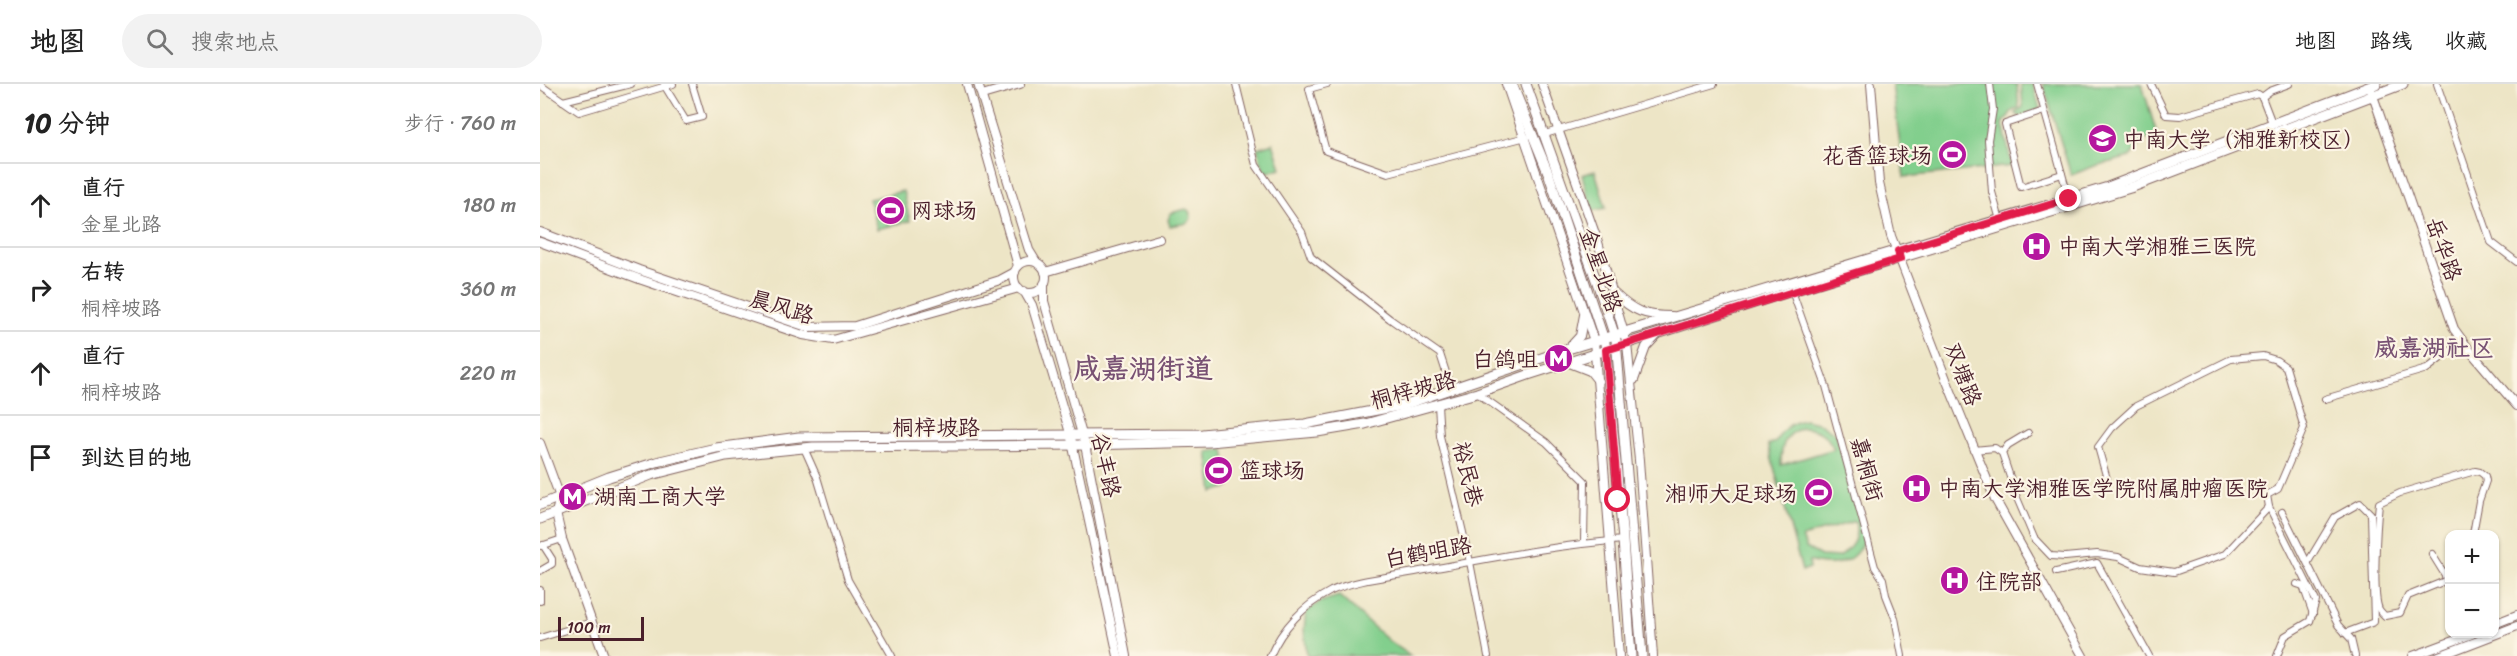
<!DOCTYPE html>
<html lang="zh">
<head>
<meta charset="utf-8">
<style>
  :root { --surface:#fff; --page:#f2f2f2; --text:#222; --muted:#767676; --line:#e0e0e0 }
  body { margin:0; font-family:Sriracha,"LXGW WenKai TC",sans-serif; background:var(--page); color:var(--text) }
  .controls { position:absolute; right:18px; bottom:18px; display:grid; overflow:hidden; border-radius:12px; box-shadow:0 2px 4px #0004 }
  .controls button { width:54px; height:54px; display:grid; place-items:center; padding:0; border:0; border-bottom:2px solid var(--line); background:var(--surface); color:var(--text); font:30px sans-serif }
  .scale { position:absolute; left:18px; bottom:15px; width:86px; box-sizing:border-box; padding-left:6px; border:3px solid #4a1f2b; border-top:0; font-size:16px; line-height:21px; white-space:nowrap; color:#4a1f2b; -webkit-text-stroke:4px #fcf5e5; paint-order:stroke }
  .stop { position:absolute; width:18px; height:18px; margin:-14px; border:4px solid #e11d48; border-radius:50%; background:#fff }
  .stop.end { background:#e11d48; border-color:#fff; box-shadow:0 2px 6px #0008 }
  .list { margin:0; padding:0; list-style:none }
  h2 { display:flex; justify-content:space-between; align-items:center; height:78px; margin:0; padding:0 24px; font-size:26px }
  h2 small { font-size:20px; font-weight:400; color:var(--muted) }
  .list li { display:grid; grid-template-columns:39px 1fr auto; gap:18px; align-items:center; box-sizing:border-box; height:84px; padding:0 24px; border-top:2px solid var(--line) }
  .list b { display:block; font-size:22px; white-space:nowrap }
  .list p { margin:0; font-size:20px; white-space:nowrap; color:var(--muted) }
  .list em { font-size:20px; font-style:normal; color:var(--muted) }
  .icon { flex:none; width:33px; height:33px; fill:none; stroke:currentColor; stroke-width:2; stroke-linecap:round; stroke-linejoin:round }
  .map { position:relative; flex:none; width:1977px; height:572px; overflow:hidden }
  header { display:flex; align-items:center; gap:36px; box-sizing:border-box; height:84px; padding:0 30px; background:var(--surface); border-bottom:2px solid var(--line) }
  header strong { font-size:28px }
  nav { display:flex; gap:33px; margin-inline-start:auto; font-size:21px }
  .search { width:420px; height:54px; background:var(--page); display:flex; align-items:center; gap:15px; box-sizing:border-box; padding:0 21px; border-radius:33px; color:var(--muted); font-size:22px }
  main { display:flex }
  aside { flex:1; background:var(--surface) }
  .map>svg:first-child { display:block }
  .green { fill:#82cf8d; stroke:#66775c; stroke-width:1.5; fill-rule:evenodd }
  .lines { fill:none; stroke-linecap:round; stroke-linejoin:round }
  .street-casing { stroke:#836461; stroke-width:8 }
  .secondary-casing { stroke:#836461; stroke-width:10 }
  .primary-casing { stroke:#836461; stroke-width:11 }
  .street { stroke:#fff; stroke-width:6 }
  .secondary { stroke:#fff; stroke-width:8 }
  .primary { stroke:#fff; stroke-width:9 }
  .route { stroke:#e11d48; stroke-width:8 }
  .labels { text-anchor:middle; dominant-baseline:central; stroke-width:4.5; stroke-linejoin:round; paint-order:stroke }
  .poi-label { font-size:22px; fill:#4a1f2b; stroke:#fcf5e5; text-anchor:start }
  .street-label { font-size:22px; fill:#4a1f2b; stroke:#fcf5e5 }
  .neighbourhood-label { font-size:24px; font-weight:bold; fill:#785173; stroke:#fcf5e5 }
  .district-label { font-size:28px; font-weight:bold; fill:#785173; stroke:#fcf5e5 }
</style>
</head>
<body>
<header>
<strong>地图</strong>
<div class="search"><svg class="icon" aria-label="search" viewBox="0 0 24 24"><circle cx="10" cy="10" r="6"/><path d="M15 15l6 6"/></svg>搜索地点</div>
<nav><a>地图</a><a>路线</a><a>收藏</a></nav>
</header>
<main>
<aside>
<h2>10 分钟<small>步行 · 760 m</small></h2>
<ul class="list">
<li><svg class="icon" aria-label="ahead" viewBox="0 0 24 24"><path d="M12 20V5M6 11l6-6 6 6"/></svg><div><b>直行</b><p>金星北路</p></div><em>180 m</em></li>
<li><svg class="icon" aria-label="right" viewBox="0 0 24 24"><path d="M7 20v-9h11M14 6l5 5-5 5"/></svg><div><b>右转</b><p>桐梓坡路</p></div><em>360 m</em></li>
<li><svg class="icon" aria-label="ahead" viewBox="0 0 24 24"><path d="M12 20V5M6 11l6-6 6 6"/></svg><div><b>直行</b><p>桐梓坡路</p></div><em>220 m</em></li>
<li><svg class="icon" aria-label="arrive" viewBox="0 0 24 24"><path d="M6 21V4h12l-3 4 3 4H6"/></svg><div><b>到达目的地</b></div></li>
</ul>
</aside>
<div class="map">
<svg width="1977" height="572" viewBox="0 0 1977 572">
  <rect width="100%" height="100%" fill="#fcf5e5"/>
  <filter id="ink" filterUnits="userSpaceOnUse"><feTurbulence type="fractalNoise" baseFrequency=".0167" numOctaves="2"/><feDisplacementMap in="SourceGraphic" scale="12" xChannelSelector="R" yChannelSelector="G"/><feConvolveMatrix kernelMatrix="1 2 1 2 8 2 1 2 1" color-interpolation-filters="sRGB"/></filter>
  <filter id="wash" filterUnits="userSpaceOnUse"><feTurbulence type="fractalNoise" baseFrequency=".008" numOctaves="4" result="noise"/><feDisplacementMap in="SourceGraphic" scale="24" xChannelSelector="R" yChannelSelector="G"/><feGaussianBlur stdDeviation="1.35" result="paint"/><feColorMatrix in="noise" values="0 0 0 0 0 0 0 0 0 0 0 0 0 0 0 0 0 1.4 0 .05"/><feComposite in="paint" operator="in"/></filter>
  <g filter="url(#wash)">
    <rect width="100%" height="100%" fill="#ede5c6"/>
    <g class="green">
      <path d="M 1352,0 L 1477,0 L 1479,24 L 1472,27 L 1463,40 L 1472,82 L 1364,93 Z"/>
      <path d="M 1481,0 L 1493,0 L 1500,25 L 1480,33 L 1475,29 L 1483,23 Z"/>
      <path d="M 1503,0 L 1602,0 L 1620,61 L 1604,53 L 1590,73 L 1555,82 L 1531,91 Z"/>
      <path d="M 733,59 L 741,84 L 725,89 L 717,64 Z"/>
      <path d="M 1055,87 L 1066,124 L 1052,127 L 1042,91 Z"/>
      <path d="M 363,107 L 370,137 L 337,145 L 329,115 Z"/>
      <path d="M 646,125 L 649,127 L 651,134 L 648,139 L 630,142 L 628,136 L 631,129 Z"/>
      <path d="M 1265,336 L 1281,340 L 1296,350 L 1325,448 C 1320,479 1295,485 1269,477 L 1270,484 L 1262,487 L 1228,361 L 1236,358 C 1241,346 1251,338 1265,336 ZM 1261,344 C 1277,344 1287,350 1294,365 L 1241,381 C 1241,363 1243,352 1261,344 ZM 1315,437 C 1319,454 1313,462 1300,473 L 1281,472 L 1266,464 L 1262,453 Z"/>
      <path d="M 684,365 L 690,403 L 673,408 L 667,368 Z"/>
      <path d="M 799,512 L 849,557 L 871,572 L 767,572 L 764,545 L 766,528 L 780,518 Z"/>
    </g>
  </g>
  <g filter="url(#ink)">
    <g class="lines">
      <defs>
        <g id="street">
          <path d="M 696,0 L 716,81 L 762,148 L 771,173 L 850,235 L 900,270 L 911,304"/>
          <path d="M 787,0 L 769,5 L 786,67 L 848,89 L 986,53"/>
          <path d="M 1450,0 L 1453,25 L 1448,56 L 1452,108 L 1460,136"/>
          <path d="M 1497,0 L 1529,115"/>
          <path d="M 1611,0 L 1626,31 L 1640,32 L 1718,10 L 1722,13 L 1732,39"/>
          <path d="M 1897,0 L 1951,158 L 1977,178"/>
          <path d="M 0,1 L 39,28 L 133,0"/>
          <path d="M 124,1 L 146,37 L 162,33 L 152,0"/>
          <path d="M 1722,13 L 1730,7 L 1749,0"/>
          <path d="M 23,17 L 91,0"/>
          <path d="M 1504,27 L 1465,40 L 1481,103 L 1522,90"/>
          <path d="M 1005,50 L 1174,0"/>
          <path d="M 1252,207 L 1286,302 L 1335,483 L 1343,495 L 1346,511 L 1355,534 L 1362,572"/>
          <path d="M 937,309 L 1006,358 L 1045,397 L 1044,459"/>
          <path d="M 1785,315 L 1887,285 L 1923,257"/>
          <path d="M 898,321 L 900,352 L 930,478 L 948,572"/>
          <path d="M 264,364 L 277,393 L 308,496 L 352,572"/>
          <path d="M 1434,366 L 1455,364 L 1462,369 L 1477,414 L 1494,454 L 1511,472 L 1525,473 L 1557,470 L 1578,473 L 1600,483 L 1634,488 L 1685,470 L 1729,423"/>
          <path d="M 1462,369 L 1468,361 L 1488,349"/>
          <path d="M 1567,395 L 1558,363 L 1572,344 L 1596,322 L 1691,275 L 1723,272 L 1736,276 L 1746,283 L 1764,344 L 1738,405 L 1727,411 L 1729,423 L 1776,517 L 1770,537 L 1745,552 L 1737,572"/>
          <path d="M 1742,428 L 1798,541 L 1811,555 L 1815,572"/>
          <path d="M 1,462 L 22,455"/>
          <path d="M 1892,470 L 1905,491"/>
          <path d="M 1768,478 L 1795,433 L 1820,419 L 1831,430 L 1834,538 L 1805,549"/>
          <path d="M 1910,485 L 1905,491 L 1906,498 L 1910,501"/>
          <path d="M 0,487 L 12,480 L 12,475 L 3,461"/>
          <path d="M 1516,488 L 1557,479 L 1609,572"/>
          <path d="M 1905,497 L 1868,512 L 1860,529 L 1845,532 C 1843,530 1840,527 1839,525 C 1832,510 1837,438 1839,419 L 1860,409 L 1935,387 L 1940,388 L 1945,392 L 1946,397 L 1939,417 L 1933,450"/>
          <path d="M 1757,500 L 1763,502 L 1773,530"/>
          <path d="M 0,506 L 0,517"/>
          <path d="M 0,554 L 52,538"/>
          <path d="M 730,572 C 742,544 764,521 791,507 C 818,495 851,493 880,487 C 947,475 1015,461 1083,456"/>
        </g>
        <g id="secondary">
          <path d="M 427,0 L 478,182"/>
          <path d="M 438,0 L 489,166 L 497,179"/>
          <path d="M 966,0 L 1054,257 L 1079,572"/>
          <path d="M 1002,0 L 1058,158 L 1087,260 L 1099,376 L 1113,572"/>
          <path d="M 1331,0 L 1339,99 L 1351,152 L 1406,295 L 1455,415 L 1543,572"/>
          <path d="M 1831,6 L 1914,245 L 1931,268 L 1977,322"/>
          <path d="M 442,11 L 480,0"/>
          <path d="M 0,148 L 99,186 L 267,243 L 315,242 L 460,196 L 475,188"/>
          <path d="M 0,158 L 102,196 L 263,251 L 293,256 L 479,204"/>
          <circle cx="490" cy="193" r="16"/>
          <path d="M 505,188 L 619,155"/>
          <path d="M 504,200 L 504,217 L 545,361 L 586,572"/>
          <path d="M 484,207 L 492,221 L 530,349 L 578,572"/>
          <path d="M 1074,209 C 1094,228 1105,232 1132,232"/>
          <path d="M 1029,264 L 1040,252 L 1044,231"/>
          <path d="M 1027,278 L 1050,287 L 1058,297"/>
          <path d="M 1094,296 L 1106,263 L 1118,250"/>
          <path d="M 0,359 L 20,413 L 16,429 L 22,455 L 64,572"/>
          <path d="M 1954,540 L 1977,531"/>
          <path d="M 1873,572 L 1932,550"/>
          <path d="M 1899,572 L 1977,542"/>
        </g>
        <g id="primary">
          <path d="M 972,0 L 1009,91 L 1065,259 L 1083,456 L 1091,572"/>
          <path d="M 986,0 L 1060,207 L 1076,256 L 1102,572"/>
          <path d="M 0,421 L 69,393 L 120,377 L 176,364 L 259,353 L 662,350 L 765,340 L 863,321 L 1028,265 L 1568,103 L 1836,0"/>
          <path d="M 0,435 L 111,391 L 186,372 L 273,363 L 545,361 L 670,358 L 777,348 L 825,340 L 937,309 L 988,291 L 1252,207 L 1590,104 L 1863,0"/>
        </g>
      </defs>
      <use href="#street" class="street-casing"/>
      <use href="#secondary" class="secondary-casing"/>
      <use href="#primary" class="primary-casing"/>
      <use href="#street" class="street"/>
      <use href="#secondary" class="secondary"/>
      <use href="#primary" class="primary"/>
    </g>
  </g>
  <g class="lines" filter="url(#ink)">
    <path class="route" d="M 1078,416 L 1066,266 L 1360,175 L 1358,167 L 1529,115"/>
  </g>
  <defs>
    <symbol id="university-disc" viewBox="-11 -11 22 22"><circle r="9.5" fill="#b5179e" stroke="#fcf5e5"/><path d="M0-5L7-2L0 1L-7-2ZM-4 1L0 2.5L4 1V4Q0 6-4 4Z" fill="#fff"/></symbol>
    <symbol id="stadium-disc" viewBox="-11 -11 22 22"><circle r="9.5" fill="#b5179e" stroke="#fcf5e5"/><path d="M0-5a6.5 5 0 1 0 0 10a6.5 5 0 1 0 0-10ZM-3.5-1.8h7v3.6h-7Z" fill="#fff"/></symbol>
    <symbol id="hospital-disc" viewBox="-11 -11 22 22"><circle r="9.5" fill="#b5179e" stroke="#fcf5e5"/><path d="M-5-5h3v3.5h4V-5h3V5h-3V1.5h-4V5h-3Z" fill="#fff"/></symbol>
    <symbol id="metro-disc" viewBox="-11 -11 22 22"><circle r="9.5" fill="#b5179e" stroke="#fcf5e5"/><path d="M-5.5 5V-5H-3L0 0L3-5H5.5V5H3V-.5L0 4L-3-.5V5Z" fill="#fff"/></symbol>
  </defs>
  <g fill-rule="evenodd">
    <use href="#university-disc" x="1546" y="38" width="33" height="33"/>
    <use href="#stadium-disc" x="1396" y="54" width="33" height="33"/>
    <use href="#stadium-disc" x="334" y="110" width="33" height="33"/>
    <use href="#hospital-disc" x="1480" y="146" width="33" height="33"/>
    <use href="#metro-disc" x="1002" y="258" width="33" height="33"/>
    <use href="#stadium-disc" x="662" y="370" width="33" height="33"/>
    <use href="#hospital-disc" x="1360" y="388" width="33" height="33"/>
    <use href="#stadium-disc" x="1262" y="392" width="33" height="33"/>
    <use href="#metro-disc" x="16" y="396" width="33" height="33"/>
    <use href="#hospital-disc" x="1398" y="480" width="33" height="33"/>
  </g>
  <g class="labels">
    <g class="poi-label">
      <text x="1583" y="55">中南大学（湘雅新校区）</text>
      <text x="1392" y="71" text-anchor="end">花香篮球场</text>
      <text x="371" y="126">网球场</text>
      <text x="1518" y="162">中南大学湘雅三医院</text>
      <text x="998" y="275" text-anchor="end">白鸽咀</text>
      <text x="699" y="386">篮球场</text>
      <text x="1398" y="404">中南大学湘雅医学院附属肿瘤医院</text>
      <text x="1257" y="409" text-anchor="end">湘师大足球场</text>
      <text x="54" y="412">湖南工商大学</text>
      <text x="1436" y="497">住院部</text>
    </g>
    <g class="street-label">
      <text transform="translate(1904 165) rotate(71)">岳华路</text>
      <text transform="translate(1061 186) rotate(71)">金星北路</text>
      <text transform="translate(242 223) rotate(17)">晨风路</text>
      <text transform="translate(1423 290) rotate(69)">双塘路</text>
      <text transform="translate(873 306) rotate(-15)">桐梓坡路</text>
      <text x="396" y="343">桐梓坡路</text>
      <text transform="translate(566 381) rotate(78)">谷丰路</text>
      <text transform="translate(1327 385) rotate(74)">嘉桐街</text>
      <text transform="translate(928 390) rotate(77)">裕民巷</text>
      <text transform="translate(888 468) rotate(-10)">白鹤咀路</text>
    </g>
    <g class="neighbourhood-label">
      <text x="1894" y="264">威嘉湖社区</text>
    </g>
    <g class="district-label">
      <text x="603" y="284">咸嘉湖街道</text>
    </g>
  </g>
</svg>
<div class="controls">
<button>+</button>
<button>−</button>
</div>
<div class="scale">100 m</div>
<div class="stop" style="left:1078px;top:416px"></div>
<div class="stop end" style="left:1529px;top:115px"></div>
</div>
</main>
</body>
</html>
